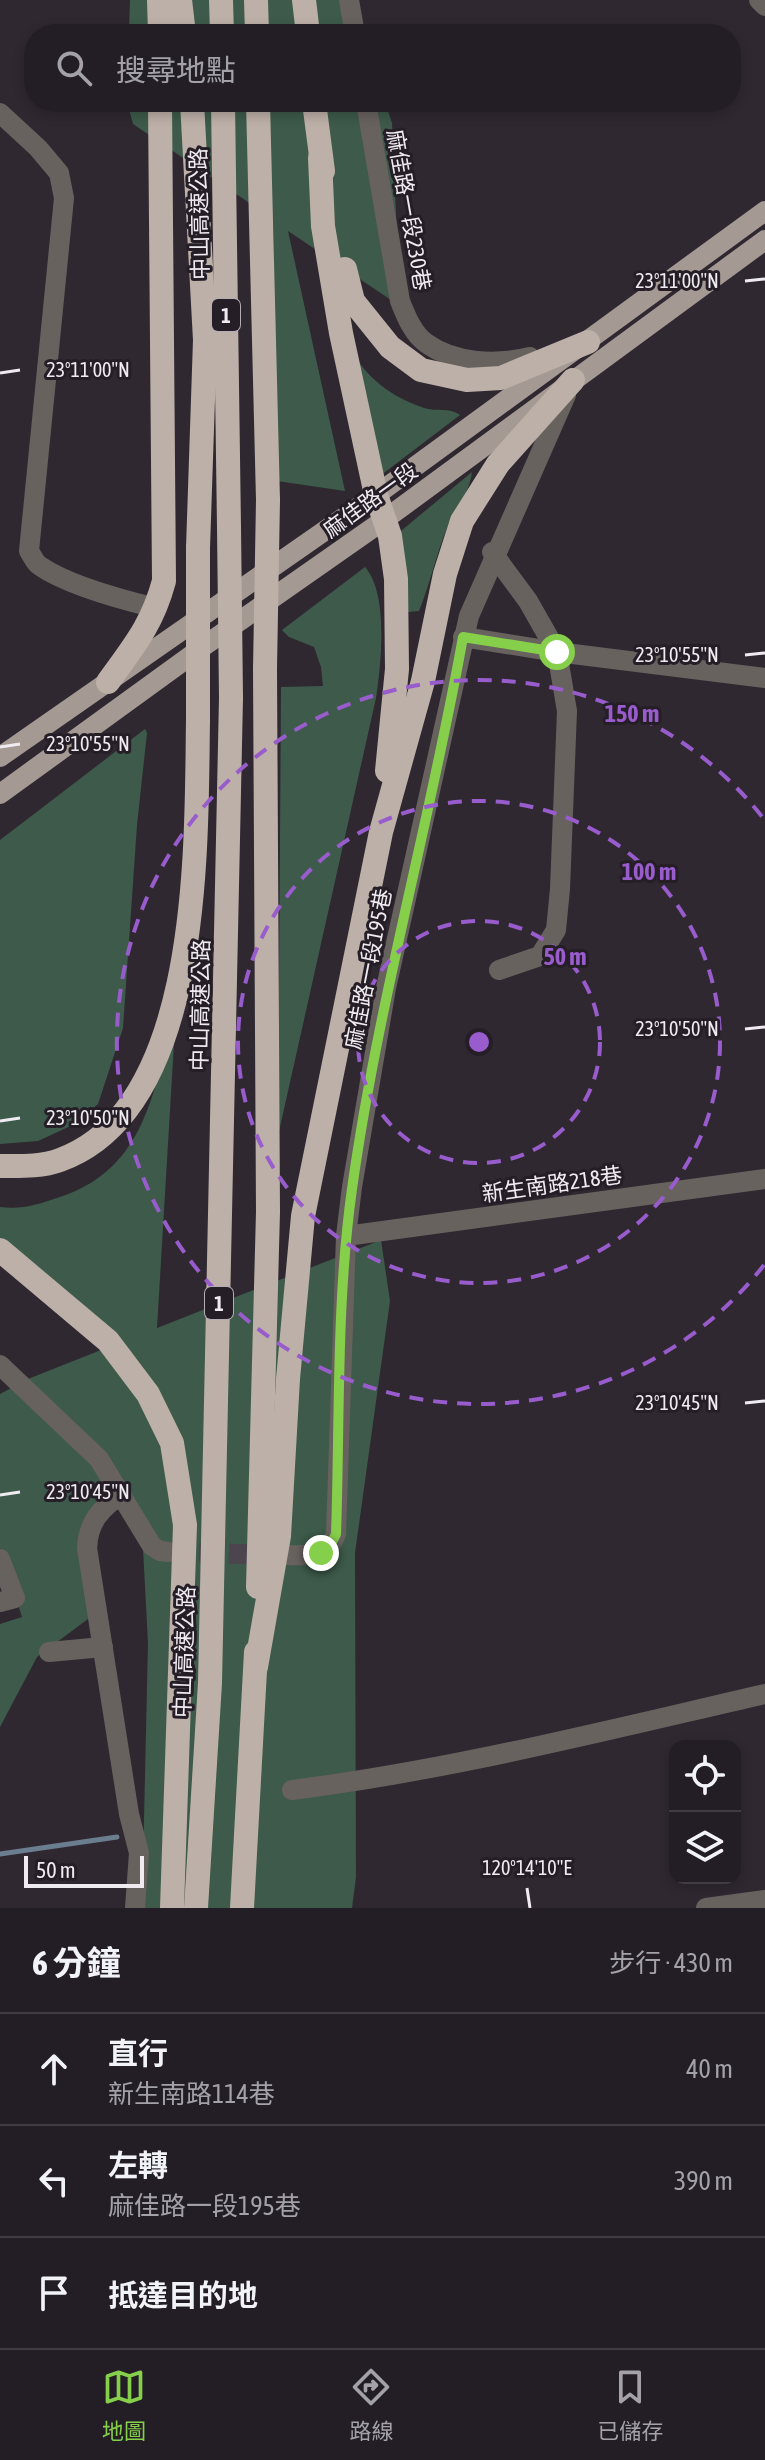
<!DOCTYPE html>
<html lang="zh-TW">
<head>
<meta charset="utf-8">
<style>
  :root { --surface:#231e25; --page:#2f2b32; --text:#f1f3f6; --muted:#a3a2a7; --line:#403c42; --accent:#86cf4b }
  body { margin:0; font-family:"Asap Condensed","Noto Sans TC",sans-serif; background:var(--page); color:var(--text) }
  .controls { position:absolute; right:24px; bottom:24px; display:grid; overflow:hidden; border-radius:16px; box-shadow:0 4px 12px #0003 }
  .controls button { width:72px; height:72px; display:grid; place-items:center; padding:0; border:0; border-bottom:2px solid var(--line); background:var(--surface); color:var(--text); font:40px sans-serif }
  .scale { position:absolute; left:24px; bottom:20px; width:120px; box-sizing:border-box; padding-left:8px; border:4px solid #efebf1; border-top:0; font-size:22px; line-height:28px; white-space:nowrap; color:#efebf1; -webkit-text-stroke:6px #251e27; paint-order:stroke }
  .stop { position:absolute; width:24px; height:24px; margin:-18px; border:6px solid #86cf4b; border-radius:50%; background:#fff }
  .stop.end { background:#86cf4b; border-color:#fff; box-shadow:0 2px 8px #0008 }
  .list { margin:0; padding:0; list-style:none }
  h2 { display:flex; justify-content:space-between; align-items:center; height:104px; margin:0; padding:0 32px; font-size:34px }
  h2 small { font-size:26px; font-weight:400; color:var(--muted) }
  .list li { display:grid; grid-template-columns:52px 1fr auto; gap:24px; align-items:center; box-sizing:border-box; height:112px; padding:0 32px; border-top:2px solid var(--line) }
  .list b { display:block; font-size:30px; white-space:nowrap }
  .list p { margin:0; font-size:26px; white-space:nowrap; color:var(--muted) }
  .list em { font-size:26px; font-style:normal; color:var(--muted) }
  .icon { flex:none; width:44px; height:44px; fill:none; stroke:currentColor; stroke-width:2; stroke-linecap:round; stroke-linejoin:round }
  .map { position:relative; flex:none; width:765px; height:1908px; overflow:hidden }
  .search { position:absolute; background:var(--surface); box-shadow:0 4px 12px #0003; left:24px; right:24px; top:24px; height:88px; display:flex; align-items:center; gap:20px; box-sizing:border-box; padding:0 28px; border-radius:32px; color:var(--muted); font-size:30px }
  .sheet { height:440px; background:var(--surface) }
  nav { display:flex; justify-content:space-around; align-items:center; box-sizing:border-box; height:112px; border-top:2px solid var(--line); background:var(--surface); font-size:22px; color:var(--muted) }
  nav a { display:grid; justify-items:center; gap:4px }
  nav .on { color:var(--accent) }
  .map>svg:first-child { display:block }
  .green { fill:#3d5a4a }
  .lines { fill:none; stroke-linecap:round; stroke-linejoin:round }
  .stream { stroke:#6b7e8f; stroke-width:5 }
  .minor-tunnel { stroke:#4c454e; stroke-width:20; stroke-dasharray:20 10; stroke-linecap:butt }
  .minor { stroke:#68625f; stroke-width:20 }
  .major { stroke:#a59a93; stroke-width:20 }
  .highway { stroke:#bdb0a8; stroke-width:24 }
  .highway-bridge { stroke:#bdb0a8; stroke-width:24 }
  .route { stroke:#86cf4b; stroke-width:10 }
  .ticks { fill:none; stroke:#efebf1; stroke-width:3 }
  .ring { fill:none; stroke:#985ccc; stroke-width:4; stroke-dasharray:14 10 }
  .labels { text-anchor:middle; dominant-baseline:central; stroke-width:6; stroke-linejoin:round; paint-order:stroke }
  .shield { fill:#251e27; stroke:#b2aeb4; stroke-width:2 }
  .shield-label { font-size:20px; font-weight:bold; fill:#efebf1 }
  .street-label { font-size:22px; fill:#efebf1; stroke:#251e27 }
  .ticks-label { font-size:20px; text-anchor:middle; fill:#efebf1; stroke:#251e27; stroke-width:6; stroke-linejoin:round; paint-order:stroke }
  .centre { fill:#985ccc; stroke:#251e27; stroke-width:4 }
  .ring-label { font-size:24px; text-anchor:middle; font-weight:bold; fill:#985ccc; stroke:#251e27; stroke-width:6; stroke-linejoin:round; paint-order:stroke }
</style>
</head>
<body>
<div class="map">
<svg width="765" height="1908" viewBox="0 0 765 1908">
  <rect width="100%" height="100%" fill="#2f2831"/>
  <g class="green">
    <path d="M 130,0 L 354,0 L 364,34 L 129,34 Z"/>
    <path d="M 127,102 L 385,102 L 392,123 L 400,306 L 288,231 L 345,491 L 277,481 L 273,219 L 133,124 Z"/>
    <path d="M 358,361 C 374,384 397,399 424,408 C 436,412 449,407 460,415 L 368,485 Z"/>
    <path d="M 472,472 C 469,497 454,506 447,528 C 436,555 430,584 419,611 L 408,612 L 384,545 Z"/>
    <path d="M 365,567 C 389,594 381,665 376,698 L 278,1136 L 281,687 L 323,686 L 321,667 L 314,647 L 289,637 L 282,630 Z"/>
    <path d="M 145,729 L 147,733 L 137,825 L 123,1028 L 98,1104 L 77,1123 L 38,1141 L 0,1144 L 0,840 Z"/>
    <path d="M 176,1010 L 157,1328 L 381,1240 L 390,1301 L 355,1553 L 356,1877 L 352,1908 L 142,1908 L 148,1643 L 141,1511 L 104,1460 L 92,1616 L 37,1657 L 0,1727 L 0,1624 L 22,1617 L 0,1548 L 0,1394 L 28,1379 L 111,1346 L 0,1248 L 0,1207 C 21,1210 40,1204 60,1197 C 148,1168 153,1088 176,1010 Z"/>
  </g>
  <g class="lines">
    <path class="stream" d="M 0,1854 L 117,1837"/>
    <path class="minor-tunnel" d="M 169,1552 L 273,1555"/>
    <g class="minor">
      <path d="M 349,0 L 355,34"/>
      <path d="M 759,0 L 765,6"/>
      <path d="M 366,102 L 400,301 C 406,316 413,334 426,343 C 455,364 497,365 530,357"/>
      <path d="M 0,113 L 38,148 L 59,173 L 64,198 L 29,551 C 33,557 35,563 40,566 C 69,586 123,600 156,608"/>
      <path d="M 492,552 L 528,601 L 557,652 L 567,711 L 560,889 L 556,930 L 540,956 L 499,970"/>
      <path d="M 463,637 L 557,652 L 765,678"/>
      <path d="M 346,1236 L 765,1179"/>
      <path d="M 0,1365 L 99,1459 L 152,1546 L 160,1551 L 169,1552"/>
      <path d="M 122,1494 C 101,1508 88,1522 87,1548 L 129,1814 L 139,1853 L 135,1908"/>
      <path d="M 287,1555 C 308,1556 328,1556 336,1534 L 346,1236 L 352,1187 L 386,988 L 469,616 L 566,395"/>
      <path d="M 0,1559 L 15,1598 L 0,1602"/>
      <path d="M 49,1652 L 103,1647"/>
      <path d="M 292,1790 C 451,1770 608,1730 765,1694"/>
      <path d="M 706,1908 L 765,1900"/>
    </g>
    <g class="major">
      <path d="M 0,757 L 376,495 L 765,211"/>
      <path d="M 0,794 L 204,646 L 384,520 L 765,240"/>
    </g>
    <g class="highway">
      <path d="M 159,0 L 160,34"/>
      <path d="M 180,0 L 184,34"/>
      <path d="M 221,0 L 222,34"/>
      <path d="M 256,0 L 257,34"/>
      <path d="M 304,0 L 308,34"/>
      <path d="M 192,102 L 205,340 L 198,548"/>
      <path d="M 223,102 L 229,527"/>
      <path d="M 258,102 L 268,500"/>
      <path d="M 314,102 L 323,171"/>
      <path d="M 320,158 L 323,226 L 341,333 L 376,495 L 390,536 L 396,579 L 397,669 L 387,771"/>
      <path d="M 345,269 L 353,301 L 390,347 L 421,370 L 467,380 L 501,378 L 588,342"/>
      <path d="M 108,682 C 134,646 152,625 164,581 L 160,102"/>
      <path d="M 0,1166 C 20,1166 41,1167 60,1160 C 203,1108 196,844 198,720"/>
      <path d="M 0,1250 L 108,1341 L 148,1394 L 172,1443 L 185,1525 L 172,1908"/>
      <path d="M 258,1587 L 268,1212 L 265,669"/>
      <path d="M 256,1667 L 279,1536 L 288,1379 L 303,1216 L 381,832 L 423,681 L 445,574 L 462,521 L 498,464 L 573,380"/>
      <path d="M 196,1908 L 210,1683 L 231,698"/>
      <path d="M 242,1908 L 256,1652"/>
    </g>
    <g class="highway-bridge">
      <path d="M 229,527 L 231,698"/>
      <path d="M 198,548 L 198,720"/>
      <path d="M 265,669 L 268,500"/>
    </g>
  </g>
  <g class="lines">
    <path class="route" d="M 321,1553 L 330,1546 L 336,1534 C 340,1419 336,1303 352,1189 C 378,1003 430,822 463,637 L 557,652"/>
  </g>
  <path class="ticks" d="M 745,281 L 765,279M 0,373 L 20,370M 745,655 L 765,653M 0,747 L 20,744M 745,1029 L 765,1027M 0,1121 L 20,1118M 745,1403 L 765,1401M 0,1495 L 20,1492M 527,1888 L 530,1908"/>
  <g class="ring">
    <circle cx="479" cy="1042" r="121"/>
    <circle cx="479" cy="1042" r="241"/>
    <path d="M764 1265A362 362 0 1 1 764 819"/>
  </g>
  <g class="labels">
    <g class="shield">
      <rect x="212" y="299" width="28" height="32" rx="6"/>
      <rect x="205" y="1287" width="28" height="32" rx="6"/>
    </g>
    <g class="shield-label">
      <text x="226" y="315">1</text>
      <text x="219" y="1303">1</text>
    </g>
    <g class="street-label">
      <text transform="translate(409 210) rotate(80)">麻佳路一段230巷</text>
      <text transform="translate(199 214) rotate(-91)">中山高速公路</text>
      <text transform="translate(370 500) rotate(-36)">麻佳路一段</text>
      <text transform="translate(368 969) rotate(-79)">麻佳路一段195巷</text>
      <text transform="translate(200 1005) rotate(-89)">中山高速公路</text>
      <text transform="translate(552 1184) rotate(-8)">新生南路218巷</text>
      <text transform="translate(184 1652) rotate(-88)">中山高速公路</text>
    </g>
  </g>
  <g class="ticks-label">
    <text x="677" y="288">23°11'00"N</text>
    <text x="88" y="377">23°11'00"N</text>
    <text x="677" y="662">23°10'55"N</text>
    <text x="88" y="751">23°10'55"N</text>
    <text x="677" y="1036">23°10'50"N</text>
    <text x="88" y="1125">23°10'50"N</text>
    <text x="677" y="1410">23°10'45"N</text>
    <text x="88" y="1499">23°10'45"N</text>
    <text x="527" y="1875">120°14'10"E</text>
  </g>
  <circle cx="479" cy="1042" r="12" class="centre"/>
  <g class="ring-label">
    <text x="632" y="722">150 m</text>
    <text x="649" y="880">100 m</text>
    <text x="565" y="965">50 m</text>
  </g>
</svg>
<div class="controls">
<button><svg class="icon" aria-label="locate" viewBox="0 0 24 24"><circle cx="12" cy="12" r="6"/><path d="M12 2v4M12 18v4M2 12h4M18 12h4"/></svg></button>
<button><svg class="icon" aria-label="layers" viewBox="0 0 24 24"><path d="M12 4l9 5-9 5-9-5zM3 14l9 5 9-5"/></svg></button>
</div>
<div class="scale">50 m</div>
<div class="stop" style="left:557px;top:652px"></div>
<div class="stop end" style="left:321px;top:1553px"></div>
<div class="search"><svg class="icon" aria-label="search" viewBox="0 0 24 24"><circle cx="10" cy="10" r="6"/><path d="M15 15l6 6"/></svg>搜尋地點</div>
</div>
<section class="sheet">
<h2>6 分鐘<small>步行 · 430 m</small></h2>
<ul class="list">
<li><svg class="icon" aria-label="ahead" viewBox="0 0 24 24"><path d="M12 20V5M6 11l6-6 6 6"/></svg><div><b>直行</b><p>新生南路114巷</p></div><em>40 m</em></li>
<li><svg class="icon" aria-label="left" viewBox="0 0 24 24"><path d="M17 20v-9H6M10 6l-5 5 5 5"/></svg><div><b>左轉</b><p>麻佳路一段195巷</p></div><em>390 m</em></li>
<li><svg class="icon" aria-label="arrive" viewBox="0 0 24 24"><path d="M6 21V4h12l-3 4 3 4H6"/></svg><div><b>抵達目的地</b></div></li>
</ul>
</section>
<nav>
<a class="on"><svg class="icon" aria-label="map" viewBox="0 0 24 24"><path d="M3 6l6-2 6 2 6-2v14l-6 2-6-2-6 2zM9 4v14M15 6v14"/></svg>地圖</a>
<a><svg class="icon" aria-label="directions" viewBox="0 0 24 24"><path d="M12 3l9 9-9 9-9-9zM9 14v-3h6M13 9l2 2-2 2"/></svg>路線</a>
<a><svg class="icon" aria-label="saved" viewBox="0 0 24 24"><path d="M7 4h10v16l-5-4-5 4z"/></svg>已儲存</a>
</nav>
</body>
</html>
